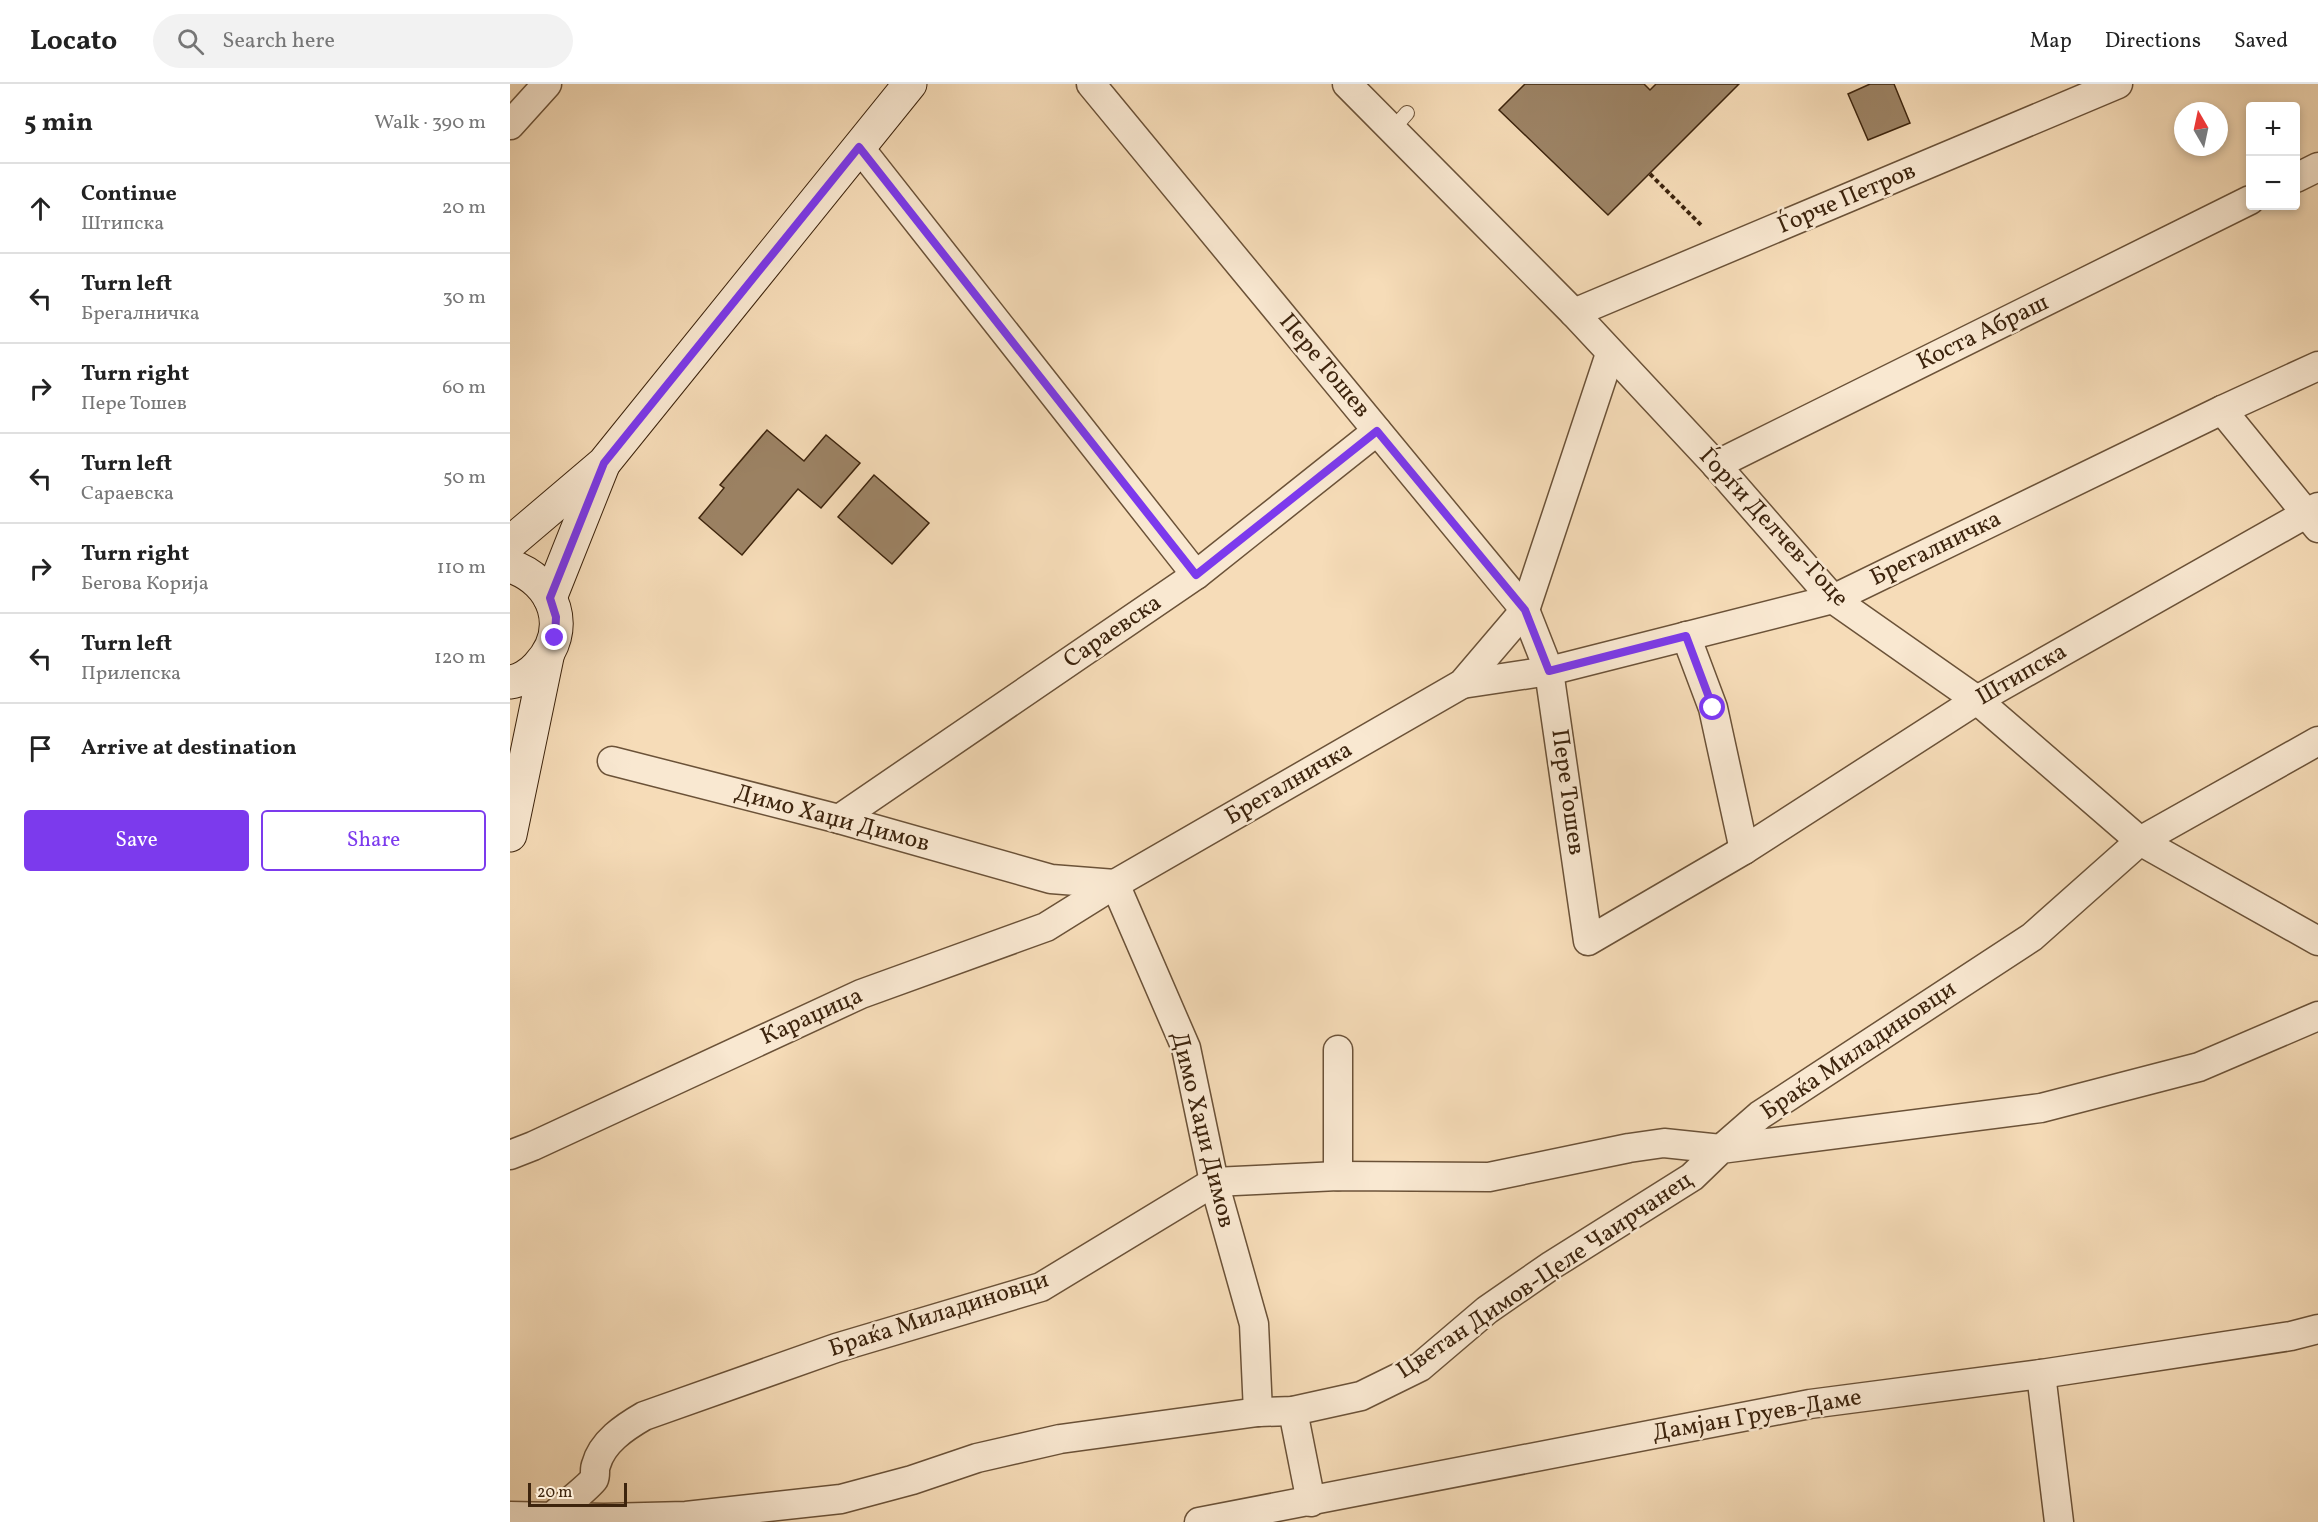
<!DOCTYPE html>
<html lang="en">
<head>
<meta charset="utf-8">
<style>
  :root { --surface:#fff; --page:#f2f2f2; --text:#222; --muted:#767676; --line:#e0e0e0; --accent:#7c3aed }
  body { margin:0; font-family:Vollkorn,serif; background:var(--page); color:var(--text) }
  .controls { position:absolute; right:18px; top:18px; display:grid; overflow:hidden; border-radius:6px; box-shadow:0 3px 9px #0003 }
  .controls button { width:54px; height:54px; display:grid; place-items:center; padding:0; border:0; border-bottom:2px solid var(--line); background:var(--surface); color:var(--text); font:30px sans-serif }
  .compass { position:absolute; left:1664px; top:18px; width:54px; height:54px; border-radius:50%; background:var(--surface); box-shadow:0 3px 9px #0003; rotate:351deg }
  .scale { position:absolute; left:18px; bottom:15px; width:99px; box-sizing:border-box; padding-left:6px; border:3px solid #3d240d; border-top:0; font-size:16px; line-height:21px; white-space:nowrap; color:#3d240d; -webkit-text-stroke:4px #f9e8d1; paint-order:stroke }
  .stop { position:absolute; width:18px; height:18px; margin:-14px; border:4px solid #7c3aed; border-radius:50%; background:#fff }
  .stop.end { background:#7c3aed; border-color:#fff; box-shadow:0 2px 6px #0008 }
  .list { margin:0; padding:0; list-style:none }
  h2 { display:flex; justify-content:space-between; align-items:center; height:78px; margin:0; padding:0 24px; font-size:26px }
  h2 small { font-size:20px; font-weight:400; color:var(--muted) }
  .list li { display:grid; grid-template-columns:39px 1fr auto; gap:18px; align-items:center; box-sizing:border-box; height:90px; padding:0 24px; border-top:2px solid var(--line) }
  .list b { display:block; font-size:22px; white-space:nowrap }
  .list p { margin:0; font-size:20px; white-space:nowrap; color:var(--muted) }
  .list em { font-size:20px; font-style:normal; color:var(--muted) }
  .actions { display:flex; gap:12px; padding:18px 24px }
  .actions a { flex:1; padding:14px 0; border:2px solid var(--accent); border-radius:6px; text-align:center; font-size:21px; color:var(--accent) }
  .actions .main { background:var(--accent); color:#fff }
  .icon { flex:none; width:33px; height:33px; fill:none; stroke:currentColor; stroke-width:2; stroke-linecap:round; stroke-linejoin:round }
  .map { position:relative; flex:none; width:1808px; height:1438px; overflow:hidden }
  header { display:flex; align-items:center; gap:36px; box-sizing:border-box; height:84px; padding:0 30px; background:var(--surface); border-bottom:2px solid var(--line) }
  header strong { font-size:28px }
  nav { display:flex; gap:33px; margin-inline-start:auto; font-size:21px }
  .search { width:420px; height:54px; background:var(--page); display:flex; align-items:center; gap:15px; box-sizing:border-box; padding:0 21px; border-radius:33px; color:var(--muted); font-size:22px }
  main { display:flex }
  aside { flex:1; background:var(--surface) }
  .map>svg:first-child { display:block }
  .building { fill:#9d8466; stroke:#3d240d; stroke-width:1.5 }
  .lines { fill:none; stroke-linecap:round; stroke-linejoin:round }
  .lane-casing { stroke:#6b5238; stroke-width:16 }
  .street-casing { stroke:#6b5238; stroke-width:31 }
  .secondary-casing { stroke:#3d240d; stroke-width:35 }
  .path { stroke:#3d240d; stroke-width:4; stroke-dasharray:4.5 3; stroke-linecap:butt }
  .lane { stroke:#f9e8d1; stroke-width:14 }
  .street { stroke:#f9e8d1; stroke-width:28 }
  .secondary { stroke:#f9e8d1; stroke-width:33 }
  .route { stroke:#7c3aed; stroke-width:8 }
  .labels { text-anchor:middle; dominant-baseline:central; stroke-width:5; stroke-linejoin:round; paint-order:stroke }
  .street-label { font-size:24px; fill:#3d240d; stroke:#f9e8d1 }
</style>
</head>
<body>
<header>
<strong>Locato</strong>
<div class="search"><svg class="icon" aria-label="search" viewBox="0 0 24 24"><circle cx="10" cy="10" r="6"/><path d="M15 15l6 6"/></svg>Search here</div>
<nav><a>Map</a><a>Directions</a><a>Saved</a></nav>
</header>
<main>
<aside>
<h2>5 min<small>Walk · 390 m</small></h2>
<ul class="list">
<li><svg class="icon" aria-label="ahead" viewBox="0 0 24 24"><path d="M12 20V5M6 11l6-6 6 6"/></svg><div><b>Continue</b><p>Штипска</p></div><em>20 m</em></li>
<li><svg class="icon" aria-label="left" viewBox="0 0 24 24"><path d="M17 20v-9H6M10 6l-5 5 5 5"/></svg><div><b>Turn left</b><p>Брегалничка</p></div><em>30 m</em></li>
<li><svg class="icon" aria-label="right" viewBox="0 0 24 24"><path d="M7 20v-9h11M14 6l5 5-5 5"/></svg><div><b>Turn right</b><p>Пере Тошев</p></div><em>60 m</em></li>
<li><svg class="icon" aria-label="left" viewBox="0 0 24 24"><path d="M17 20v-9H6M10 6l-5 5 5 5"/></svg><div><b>Turn left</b><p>Сараевска</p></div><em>50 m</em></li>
<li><svg class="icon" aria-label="right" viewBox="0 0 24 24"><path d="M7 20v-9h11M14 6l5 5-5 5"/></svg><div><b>Turn right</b><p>Бегова Корија</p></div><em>110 m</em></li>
<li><svg class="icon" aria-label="left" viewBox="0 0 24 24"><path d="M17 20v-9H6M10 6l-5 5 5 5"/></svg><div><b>Turn left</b><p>Прилепска</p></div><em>120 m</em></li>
<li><svg class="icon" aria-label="arrive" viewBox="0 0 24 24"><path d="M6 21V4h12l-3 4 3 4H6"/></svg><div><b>Arrive at destination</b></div></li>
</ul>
<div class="actions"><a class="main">Save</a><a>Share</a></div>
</aside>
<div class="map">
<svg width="1808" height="1438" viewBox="0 0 1808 1438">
  <rect width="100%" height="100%" fill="#f6dcb8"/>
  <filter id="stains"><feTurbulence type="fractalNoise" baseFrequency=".00333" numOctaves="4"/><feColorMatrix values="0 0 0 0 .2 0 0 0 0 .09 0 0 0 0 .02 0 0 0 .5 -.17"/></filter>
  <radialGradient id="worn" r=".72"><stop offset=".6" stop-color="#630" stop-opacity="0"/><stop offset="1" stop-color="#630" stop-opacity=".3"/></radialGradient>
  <g class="building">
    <path d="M 1015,0 L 1134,0 L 1140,6 L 1146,0 L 1229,0 L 1098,131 L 989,26 Z"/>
    <path d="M 1360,0 L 1384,0 L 1400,39 L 1358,56 L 1338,10 Z"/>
    <path d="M 257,346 L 294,377 L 316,351 L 350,379 L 311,424 L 288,405 L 232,471 L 189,434 L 214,404 L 210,401 Z"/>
    <path d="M 364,391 L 419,439 L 382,480 L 328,433 Z"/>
  </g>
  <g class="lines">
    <defs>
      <path id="lane" d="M 882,46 L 897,29"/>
      <g id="street">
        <path d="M 581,0 L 1015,526 L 1039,587 L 1078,857 L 1234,766 L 1467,616 L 1808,423"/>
        <path d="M 837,0 L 1064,229 L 1206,381 L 1323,515 L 1467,616 L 1630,757 L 1808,857"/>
        <path d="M 0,41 L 37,0"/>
        <path d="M 349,63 L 686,491"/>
        <path d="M 1786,94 L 1808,83"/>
        <path d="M 1064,229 L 1608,0"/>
        <path d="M 1712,326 L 1808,444"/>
        <path d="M 1206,381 L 1740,116"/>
        <path d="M 1176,552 L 1203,624 L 1234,766"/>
        <path d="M 952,600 L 1039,587 L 1323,515 L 1712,326 L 1808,282"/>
        <path d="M 102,677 L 329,735 L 541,795 L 605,800 L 676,964 L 704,1098 L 744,1240 L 748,1328"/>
        <path d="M 329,735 L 686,491 L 867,347"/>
        <path d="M 828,966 L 828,1092"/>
        <path d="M 0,1071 L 23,1062 L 351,910 L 536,843 L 605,800 L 952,600 L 1015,526 L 1100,270"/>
        <path d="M 1531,1290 L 1549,1438"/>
        <path d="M 783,1327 L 801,1418"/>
        <path d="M 0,1432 L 94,1434 L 176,1432 L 331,1415 L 402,1396 L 467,1374 L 550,1355 L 748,1328 L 783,1327 L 851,1312 L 910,1283 L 977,1226 L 1042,1181 L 1182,1093 L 1211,1065 L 1531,1024 L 1689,983 L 1808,932"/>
        <path d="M 42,1433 C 51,1424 79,1403 84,1395 C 86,1391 84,1385 86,1381 C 92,1358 115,1343 134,1332 L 326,1264 L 531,1203 L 704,1098 L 828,1092 L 979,1093 L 1119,1064 L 1154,1059 L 1211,1065 L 1250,1031 L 1522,853 L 1630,757 L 1808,657"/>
        <path d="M 689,1438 L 1300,1320 L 1531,1290 L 1781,1252 L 1808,1245"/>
      </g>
      <g id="secondary">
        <path d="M 0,459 L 94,379 L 400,0"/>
        <path d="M 0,482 C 46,497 62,546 28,582 C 21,590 10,597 0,598"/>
        <path d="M 40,514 L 93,381"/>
        <path d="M 0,751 L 37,573"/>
      </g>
    </defs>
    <use href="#lane" class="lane-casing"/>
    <use href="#street" class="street-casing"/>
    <use href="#secondary" class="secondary-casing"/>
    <path class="path" d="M 1140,90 L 1192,142"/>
    <use href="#lane" class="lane"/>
    <use href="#street" class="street"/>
    <use href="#secondary" class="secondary"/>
  </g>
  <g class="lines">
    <path class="route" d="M 45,554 L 46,533 L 40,514 L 94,379 L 349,63 L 686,491 L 867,347 L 1015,526 L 1039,587 L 1176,552 L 1203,624"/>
  </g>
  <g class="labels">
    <g class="street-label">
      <text transform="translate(1337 115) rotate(-23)">Ѓорче Петров</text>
      <text transform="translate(1473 249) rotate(-26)">Коста Абраш</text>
      <text transform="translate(814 282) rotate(50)">Пере Тошев</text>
      <text transform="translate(1263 444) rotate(47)">Ѓорѓи Делчев-Гоце</text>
      <text transform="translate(1426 465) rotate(-26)">Брегалничка</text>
      <text transform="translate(603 548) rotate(-34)">Сараевска</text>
      <text transform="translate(1512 591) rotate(-30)">Штипска</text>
      <text transform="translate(779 700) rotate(-30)">Брегалничка</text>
      <text transform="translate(1057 708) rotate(82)">Пере Тошев</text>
      <text transform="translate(322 735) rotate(15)">Димо Хаџи Димов</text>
      <text transform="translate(302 933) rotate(-24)">Караџица</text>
      <text transform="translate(1349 967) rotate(-34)">Браќа Миладиновци</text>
      <text transform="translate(692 1046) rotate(76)">Димо Хаџи Димов</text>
      <text transform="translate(1035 1192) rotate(-34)">Цветан Димов-Целе Чаирчанец</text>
      <text transform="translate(429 1231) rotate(-18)">Браќа Миладиновци</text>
      <text transform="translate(1247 1332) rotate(-10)">Дамјан Груев-Даме</text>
    </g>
  </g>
  <rect width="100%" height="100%" filter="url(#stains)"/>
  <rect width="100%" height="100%" fill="url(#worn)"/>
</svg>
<div class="controls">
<button>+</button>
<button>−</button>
</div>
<svg class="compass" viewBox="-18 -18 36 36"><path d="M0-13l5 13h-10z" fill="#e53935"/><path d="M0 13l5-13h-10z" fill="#767676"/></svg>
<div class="scale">20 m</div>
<div class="stop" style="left:1203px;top:624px"></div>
<div class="stop end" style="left:45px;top:554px"></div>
</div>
</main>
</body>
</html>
